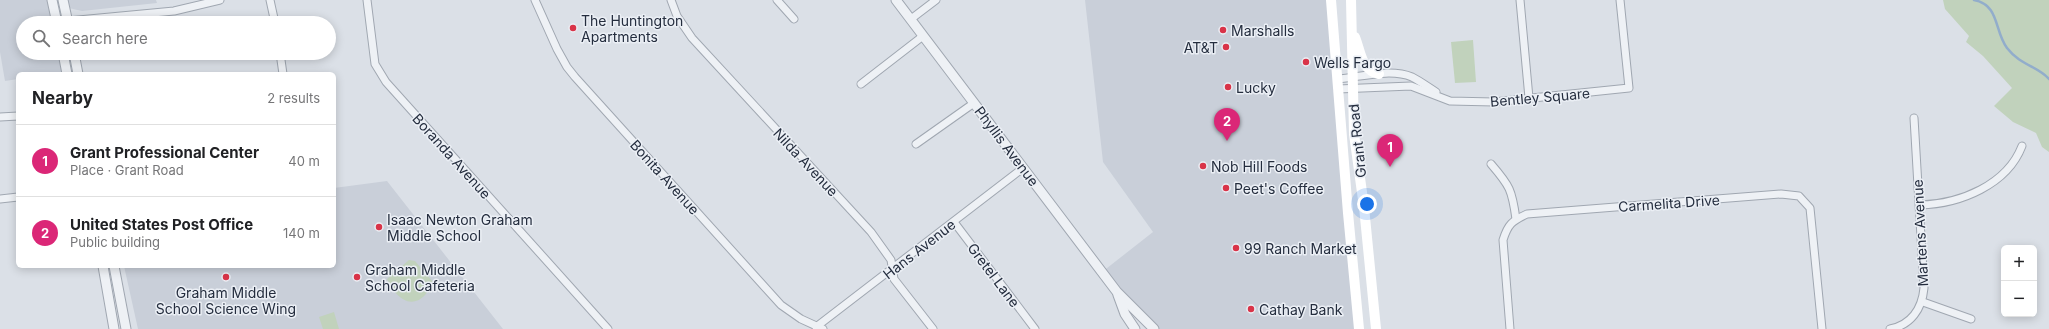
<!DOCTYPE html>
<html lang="en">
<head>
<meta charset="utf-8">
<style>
  :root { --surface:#fff; --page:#f2f2f2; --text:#202124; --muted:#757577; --line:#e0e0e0; --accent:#db2777 }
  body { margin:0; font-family:Inter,sans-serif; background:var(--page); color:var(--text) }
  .controls { position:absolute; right:12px; bottom:12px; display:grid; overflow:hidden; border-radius:6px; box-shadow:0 2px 10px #0003 }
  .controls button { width:36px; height:36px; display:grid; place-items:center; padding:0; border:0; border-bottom:1px solid var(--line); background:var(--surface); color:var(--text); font:20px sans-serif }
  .you { position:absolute; left:1367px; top:204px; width:14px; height:14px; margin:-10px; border:3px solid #fff; border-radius:50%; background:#1a73e8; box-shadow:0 0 0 6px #1a73e833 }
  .badge { display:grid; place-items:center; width:26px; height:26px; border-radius:50%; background:var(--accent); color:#fff; font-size:13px; font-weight:700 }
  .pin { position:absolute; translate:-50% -33px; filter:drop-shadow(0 1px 2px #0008) }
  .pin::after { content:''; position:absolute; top:21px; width:14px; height:12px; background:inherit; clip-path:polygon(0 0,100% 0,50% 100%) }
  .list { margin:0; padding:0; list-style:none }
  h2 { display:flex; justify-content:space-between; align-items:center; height:52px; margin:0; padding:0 16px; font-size:17px }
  h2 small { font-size:13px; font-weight:400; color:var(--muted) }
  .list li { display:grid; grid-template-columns:26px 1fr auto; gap:12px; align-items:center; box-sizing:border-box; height:72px; padding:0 16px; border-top:1px solid var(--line) }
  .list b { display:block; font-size:15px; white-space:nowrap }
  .list p { margin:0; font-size:13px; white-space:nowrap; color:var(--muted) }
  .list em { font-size:13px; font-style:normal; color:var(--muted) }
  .icon { flex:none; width:22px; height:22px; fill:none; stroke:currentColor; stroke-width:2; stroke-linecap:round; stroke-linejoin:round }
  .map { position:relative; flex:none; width:2049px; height:329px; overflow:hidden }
  .search { position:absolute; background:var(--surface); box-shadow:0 2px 10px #0003; left:16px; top:16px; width:320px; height:44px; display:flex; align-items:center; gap:10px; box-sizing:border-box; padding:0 14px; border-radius:22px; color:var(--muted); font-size:15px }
  .panel { position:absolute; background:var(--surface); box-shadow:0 2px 10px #0003; left:16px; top:72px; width:320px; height:196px; border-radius:6px }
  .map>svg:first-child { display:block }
  .built { fill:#c9cfd9 }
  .green { fill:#c1d2bc }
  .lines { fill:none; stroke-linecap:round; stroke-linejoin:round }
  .stream { stroke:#92adcb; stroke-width:2.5 }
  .minor-casing { stroke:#a0a7b1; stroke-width:9 }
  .tertiary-casing { stroke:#a0a7b1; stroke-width:11 }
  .minor { stroke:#eef1f5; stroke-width:7 }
  .tertiary { stroke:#eef1f5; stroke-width:9 }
  .secondary { stroke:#fff; stroke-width:10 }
  .poi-dot { fill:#d93348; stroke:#ebeff5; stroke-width:1.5 }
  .labels { text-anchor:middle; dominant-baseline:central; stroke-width:3; stroke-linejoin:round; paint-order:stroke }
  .poi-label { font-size:14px; fill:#242d3e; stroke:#ebeff5; text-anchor:start }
  .street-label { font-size:14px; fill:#242d3e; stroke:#ebeff5 }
</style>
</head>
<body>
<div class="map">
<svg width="2049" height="329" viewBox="0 0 2049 329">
  <rect width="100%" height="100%" fill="#dbe0e7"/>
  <g class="built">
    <path d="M 0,0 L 52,0 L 57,23 L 23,23 L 23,53 L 63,53 L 67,74 L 18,74 L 18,79 L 5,81 L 0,52 Z"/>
    <path d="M 63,0 L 156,0 L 157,3 L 82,11 L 64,7 Z"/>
    <path d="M 1085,0 L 1332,0 L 1359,329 L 1154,329 L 1102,272 L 1153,232 L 1103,162 Z"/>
    <path d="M 387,181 L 503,329 L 138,329 L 124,266 L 334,266 L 334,188 Z"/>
  </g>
  <g class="green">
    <path d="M 1943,0 L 2049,0 L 2049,152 L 2042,147 L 2036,133 L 2013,122 L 1994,106 L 2012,88 L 1983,56 L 1966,42 L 1969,36 L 1945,9 Z"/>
    <path d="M 1473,40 L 1476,82 L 1455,83 L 1451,42 Z"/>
    <path d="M 409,260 L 415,261 L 433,282 C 430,286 428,292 425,295 C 409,312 393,293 387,279 Z"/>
    <path d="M 334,312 L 339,329 L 323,329 L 319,317 Z"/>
  </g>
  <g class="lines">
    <path class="stream" d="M 1974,0 C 2000,5 1994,31 2007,48 C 2020,65 2039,67 2049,79"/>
    <defs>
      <g id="minor">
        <path d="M 270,0 L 275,23"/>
        <path d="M 367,0 L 375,64 L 386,82 L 608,329"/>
        <path d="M 535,0 L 557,49 L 567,67 L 575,77 L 781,305 L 801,319 L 823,329"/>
        <path d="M 671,0 L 677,16 L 692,38 L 871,232 L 891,260 L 894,279 L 933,329"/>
        <path d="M 777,0 L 794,19"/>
        <path d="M 1520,0 L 1529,98"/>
        <path d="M 911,19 L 936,0"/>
        <path d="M 57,22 L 174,11 L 220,0"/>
        <path d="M 280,53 L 283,74"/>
        <path d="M 1338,79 C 1361,77 1390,68 1412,77 C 1420,81 1428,87 1436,92"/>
        <path d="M 861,84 L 923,36"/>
        <path d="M 1338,89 L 1411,86 L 1450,101 L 1494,102 L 1629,88 L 1620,0"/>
        <path d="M 0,117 L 18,116"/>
        <path d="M 916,144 L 974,103"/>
        <path d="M 1491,164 C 1510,186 1512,190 1516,219"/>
        <path d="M 0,199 L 18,197"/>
        <path d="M 1920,205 C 1960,204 2007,185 2022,146"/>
        <path d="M 954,222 L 1035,329"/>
        <path d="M 1923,302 L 1971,319"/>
        <path d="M 816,327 L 1023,168"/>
        <path d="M 1510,329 L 1503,240 C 1508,224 1512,221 1527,214 L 1781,194 L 1799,196 L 1810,208 L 1822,329"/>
        <path d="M 1890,329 C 1911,325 1922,309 1924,288 L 1914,118"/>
      </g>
      <g id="tertiary">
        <path d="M 52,0 L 57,23"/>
        <path d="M 63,0 L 68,23"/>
        <path d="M 896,0 L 1117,292 L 1154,329"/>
        <path d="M 63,53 L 67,74"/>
        <path d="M 74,53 L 78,74"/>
        <path d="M 103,266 L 114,329"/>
        <path d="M 114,266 L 126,329"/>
        <path d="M 1118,295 L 1125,314 L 1135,329"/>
      </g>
    </defs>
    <use href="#minor" class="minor-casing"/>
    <use href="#tertiary" class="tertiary-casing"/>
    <use href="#minor" class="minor"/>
    <use href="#tertiary" class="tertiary"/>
    <g class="secondary">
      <path d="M 1331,0 L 1348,213 L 1359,329"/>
      <path d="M 1351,0 L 1354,134 L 1364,207 L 1376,329"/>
      <path d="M 1355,37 C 1361,52 1361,70 1379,74"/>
    </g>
  </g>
  <g class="poi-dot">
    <circle cx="573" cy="28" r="4"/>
    <circle cx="1223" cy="30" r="4"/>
    <circle cx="1226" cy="47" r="4"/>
    <circle cx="1306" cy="62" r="4"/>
    <circle cx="1228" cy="87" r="4"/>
    <circle cx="1203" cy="166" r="4"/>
    <circle cx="1226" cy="188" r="4"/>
    <circle cx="379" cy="227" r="4"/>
    <circle cx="1236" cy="248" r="4"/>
    <circle cx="226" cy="277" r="4"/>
    <circle cx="357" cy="277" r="4"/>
    <circle cx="1251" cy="309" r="4"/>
  </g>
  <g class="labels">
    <g class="poi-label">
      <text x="581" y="20">The Huntington<tspan x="581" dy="16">Apartments</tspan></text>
      <text x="1231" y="30">Marshalls</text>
      <text x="1218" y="47" text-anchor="end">AT&amp;T</text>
      <text x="1314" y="62">Wells Fargo</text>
      <text x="1236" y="87">Lucky</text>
      <text x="1211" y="166">Nob Hill Foods</text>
      <text x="1234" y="188">Peet's Coffee</text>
      <text x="387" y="219">Isaac Newton Graham<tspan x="387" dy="16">Middle School</tspan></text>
      <text x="1244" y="248">99 Ranch Market</text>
      <text x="365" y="269">Graham Middle<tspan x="365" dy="16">School Cafeteria</tspan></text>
      <text x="226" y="292" text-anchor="middle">Graham Middle<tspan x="226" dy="16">School Science Wing</tspan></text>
      <text x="1259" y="309">Cathay Bank</text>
    </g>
    <g class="street-label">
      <text transform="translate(1540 97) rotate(-5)">Bentley Square</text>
      <text transform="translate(1357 141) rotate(-96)">Grant Road</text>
      <text transform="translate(1007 146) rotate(53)">Phyllis Avenue</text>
      <text transform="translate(452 156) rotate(48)">Boranda Avenue</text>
      <text transform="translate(806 162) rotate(47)">Nilda Avenue</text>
      <text transform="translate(665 177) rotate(48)">Bonita Avenue</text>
      <text transform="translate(1669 203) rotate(-4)">Carmelita Drive</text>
      <text transform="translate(1920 233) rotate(-93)">Martens Avenue</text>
      <text transform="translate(919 249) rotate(-38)">Hans Avenue</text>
      <text transform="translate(994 275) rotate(53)">Gretel Lane</text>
    </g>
  </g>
</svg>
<div class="controls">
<button>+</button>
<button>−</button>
</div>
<div class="you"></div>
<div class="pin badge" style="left:1390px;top:167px">1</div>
<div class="pin badge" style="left:1227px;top:141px">2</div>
<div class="search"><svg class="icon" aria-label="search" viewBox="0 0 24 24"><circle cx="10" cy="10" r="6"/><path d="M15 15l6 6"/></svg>Search here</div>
<section class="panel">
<h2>Nearby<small>2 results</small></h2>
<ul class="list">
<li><span class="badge">1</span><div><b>Grant Professional Center</b><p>Place · Grant Road</p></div><em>40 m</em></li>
<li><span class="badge">2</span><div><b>United States Post Office</b><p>Public building</p></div><em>140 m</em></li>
</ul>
</section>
</div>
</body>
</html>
